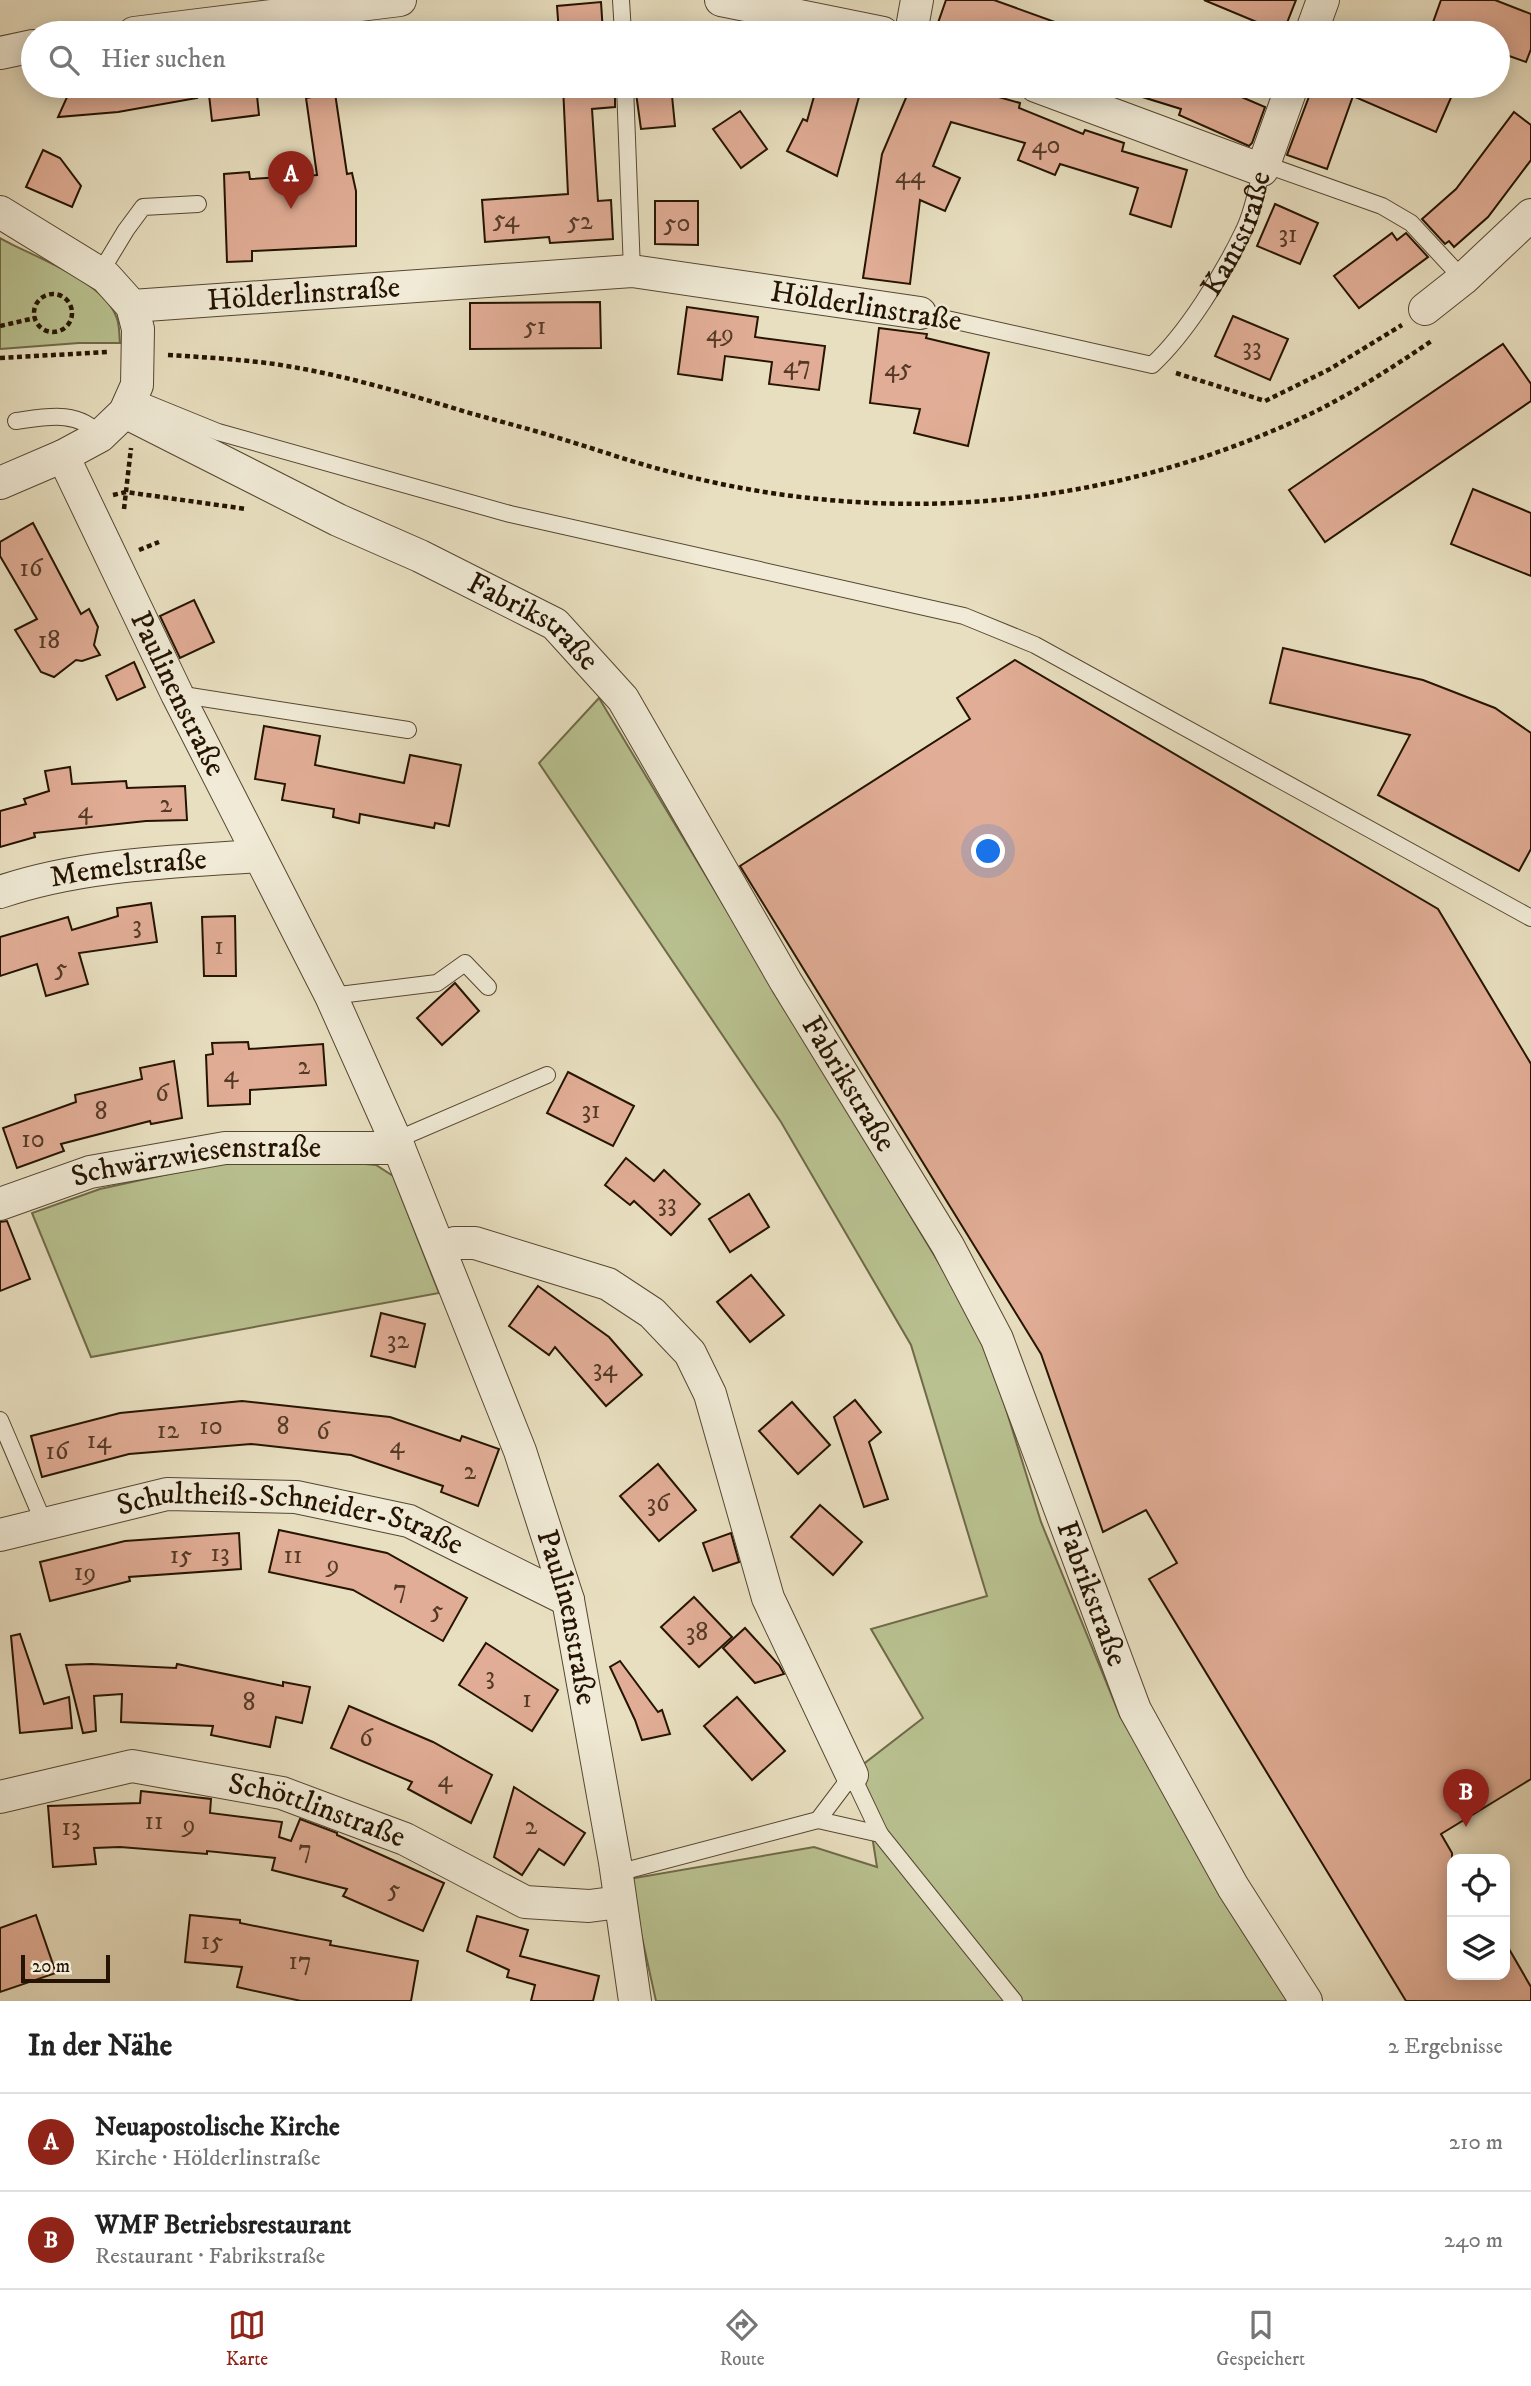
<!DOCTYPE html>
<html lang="de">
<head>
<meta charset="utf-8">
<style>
  :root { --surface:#fff; --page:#f6f6f6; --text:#222; --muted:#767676; --line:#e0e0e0; --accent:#8f2418 }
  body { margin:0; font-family:"IM FELL DW Pica",serif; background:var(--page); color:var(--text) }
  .controls { position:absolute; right:21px; bottom:21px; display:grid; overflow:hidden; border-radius:14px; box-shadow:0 4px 18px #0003 }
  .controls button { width:63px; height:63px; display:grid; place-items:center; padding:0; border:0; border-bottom:2px solid var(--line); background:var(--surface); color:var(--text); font:35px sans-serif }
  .scale { position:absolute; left:21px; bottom:18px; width:89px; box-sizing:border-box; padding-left:7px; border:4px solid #251401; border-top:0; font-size:19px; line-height:24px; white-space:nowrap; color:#251401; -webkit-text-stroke:5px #f0ead6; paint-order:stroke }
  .you { position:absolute; left:989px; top:852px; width:24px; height:24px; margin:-18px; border:5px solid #fff; border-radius:50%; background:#1a73e8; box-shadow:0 0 0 10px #1a73e833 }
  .badge { display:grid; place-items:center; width:46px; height:46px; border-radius:50%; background:var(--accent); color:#fff; font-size:23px; font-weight:700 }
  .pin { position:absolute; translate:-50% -58px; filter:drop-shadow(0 2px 4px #0008) }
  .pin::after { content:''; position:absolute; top:37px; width:24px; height:21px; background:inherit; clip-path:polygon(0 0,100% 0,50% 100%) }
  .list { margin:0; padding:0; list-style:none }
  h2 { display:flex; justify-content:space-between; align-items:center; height:91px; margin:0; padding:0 28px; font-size:30px }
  h2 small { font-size:23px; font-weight:400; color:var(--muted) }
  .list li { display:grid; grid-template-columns:46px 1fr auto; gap:21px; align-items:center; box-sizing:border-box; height:98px; padding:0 28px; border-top:2px solid var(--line) }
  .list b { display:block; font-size:26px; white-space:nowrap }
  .list p { margin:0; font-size:23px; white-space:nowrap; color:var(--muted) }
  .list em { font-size:23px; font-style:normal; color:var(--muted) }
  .icon { flex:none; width:38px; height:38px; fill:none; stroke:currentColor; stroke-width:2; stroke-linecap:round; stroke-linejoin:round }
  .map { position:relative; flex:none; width:1531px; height:2001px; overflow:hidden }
  .search { position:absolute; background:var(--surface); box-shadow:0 4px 18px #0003; left:21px; right:21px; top:21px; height:77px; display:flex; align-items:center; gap:18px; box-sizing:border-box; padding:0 24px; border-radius:38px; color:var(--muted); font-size:26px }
  .sheet { height:287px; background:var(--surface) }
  nav { display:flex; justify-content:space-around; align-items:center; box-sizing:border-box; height:98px; border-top:2px solid var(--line); background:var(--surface); font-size:19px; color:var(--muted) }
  nav a { display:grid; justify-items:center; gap:4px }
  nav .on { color:var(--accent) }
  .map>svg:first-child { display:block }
  .green { fill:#b9c190; stroke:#6f6a48; stroke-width:2 }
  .building { fill:#e1ad96; stroke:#251401; stroke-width:2 }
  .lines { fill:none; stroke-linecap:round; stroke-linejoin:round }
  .lane-casing { stroke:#564731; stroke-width:18 }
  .street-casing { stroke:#564731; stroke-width:34 }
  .path { stroke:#251401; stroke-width:4.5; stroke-dasharray:5 3.5; stroke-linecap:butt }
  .lane { stroke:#f0ead6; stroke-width:16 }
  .street { stroke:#f0ead6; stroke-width:32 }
  .labels { text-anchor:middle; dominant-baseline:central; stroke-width:5; stroke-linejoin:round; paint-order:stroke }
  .number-label { font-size:26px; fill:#543a26 }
  .street-label { font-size:30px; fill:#251401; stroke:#f0ead6 }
</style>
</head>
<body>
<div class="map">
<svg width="1531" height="2001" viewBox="0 0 1531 2001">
  <rect width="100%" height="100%" fill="#e8dfc0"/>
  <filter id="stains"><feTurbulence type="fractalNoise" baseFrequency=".00286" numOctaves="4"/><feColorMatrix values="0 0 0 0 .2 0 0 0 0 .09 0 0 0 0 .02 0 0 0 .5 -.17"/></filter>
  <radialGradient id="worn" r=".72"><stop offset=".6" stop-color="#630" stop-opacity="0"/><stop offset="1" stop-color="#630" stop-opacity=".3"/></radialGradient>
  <g class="green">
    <path d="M 0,238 C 33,257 101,279 116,316 C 120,324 119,335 120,343 L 79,343 L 0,349 Z"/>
    <path d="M 599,698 L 984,1338 L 1041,1522 L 1120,1716 L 1288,2001 L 656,2001 L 629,1879 L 814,1847 L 877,1867 L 861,1766 L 923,1718 L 871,1629 L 987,1596 L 911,1345 L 781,1122 L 539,763 Z"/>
    <path d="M 332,1161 L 376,1165 L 393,1176 L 439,1293 L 91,1357 L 32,1213 L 100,1189 L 214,1164 Z"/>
  </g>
  <g class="building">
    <path d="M 946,0 L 994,0 L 1077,30 L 1077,33 L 967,33 L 938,23 Z"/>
    <path d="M 1204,0 L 1296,0 L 1283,33 Z"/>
    <path d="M 1441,0 L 1495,0 L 1531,14 L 1531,49 L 1526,62 L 1498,52 L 1498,33 L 1445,33 L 1431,28 Z"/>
    <path d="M 601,2 L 603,33 L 559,33 L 557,6 Z"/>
    <path d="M 72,86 L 195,86 L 197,98 L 118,112 L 58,117 Z"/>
    <path d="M 208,86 L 256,86 L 259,115 L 212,121 Z"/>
    <path d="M 563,86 L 615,86 L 615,107 L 592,109 L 598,201 L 611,200 L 613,239 L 550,243 L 549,237 L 485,242 L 482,200 L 568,194 Z"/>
    <path d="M 635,86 L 671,86 L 675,126 L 641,129 Z"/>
    <path d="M 817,86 L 862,86 L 837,176 L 787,151 L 803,119 L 807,121 Z"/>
    <path d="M 911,86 L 954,86 L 980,96 L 981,92 L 1020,103 L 1019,108 L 1083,134 L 1085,130 L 1124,143 L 1122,151 L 1187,170 L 1171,227 L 1130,214 L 1138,188 L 1060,164 L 1055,175 L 1018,160 L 1025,143 L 951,122 L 933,166 L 960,178 L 945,211 L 920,200 L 910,284 L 863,278 L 882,154 Z"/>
    <path d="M 1124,86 L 1216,86 L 1265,107 L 1252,143 L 1249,146 L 1179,115 L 1181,109 L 1123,91 Z"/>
    <path d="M 1313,86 L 1437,86 L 1453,93 L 1436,132 L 1353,96 L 1327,169 L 1287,155 Z"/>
    <path d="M 335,93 L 347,174 L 352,173 L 356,191 L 356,246 L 252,251 L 252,261 L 227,262 L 224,174 L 249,172 L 250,179 L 317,175 L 306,98 Z"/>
    <path d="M 740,111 L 767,149 L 741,168 L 713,129 Z"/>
    <path d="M 1514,112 L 1531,125 L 1531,160 L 1488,217 L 1454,247 L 1449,241 L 1445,244 L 1422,219 L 1456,189 Z"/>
    <path d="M 43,150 L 60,158 L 81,186 L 72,207 L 26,187 Z"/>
    <path d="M 655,201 L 698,201 L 698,245 L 655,244 Z"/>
    <path d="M 1275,204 L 1318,223 L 1300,264 L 1257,246 Z"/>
    <path d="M 1392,233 L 1397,240 L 1406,233 L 1428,257 L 1359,308 L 1334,276 Z"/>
    <path d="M 600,302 L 601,348 L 470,349 L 470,303 Z"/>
    <path d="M 687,307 L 758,317 L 755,337 L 825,346 L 819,390 L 769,384 L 772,362 L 725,356 L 722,380 L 678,374 Z"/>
    <path d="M 1233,316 L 1288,339 L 1270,380 L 1215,356 Z"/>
    <path d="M 879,328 L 927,334 L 926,338 L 989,353 L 968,446 L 914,433 L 920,409 L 870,403 Z"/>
    <path d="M 1503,344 L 1531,384 L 1531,401 L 1325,542 L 1289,490 Z"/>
    <path d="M 1473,489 L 1531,513 L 1531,576 L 1451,544 Z"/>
    <path d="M 33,523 L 81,614 L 89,609 L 98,627 L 94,645 L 100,655 L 82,661 L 76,660 L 54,677 L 41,672 L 15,630 L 37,619 L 0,556 L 0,542 Z"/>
    <path d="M 194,600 L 214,642 L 180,658 L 160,616 Z"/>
    <path d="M 1283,648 L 1423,680 L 1495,708 L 1531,733 L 1531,849 L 1519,871 L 1378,795 L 1410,735 L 1270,703 Z"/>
    <path d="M 1015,660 L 1438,909 L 1531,1064 L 1531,1779 L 1441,1834 L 1452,1853 L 1452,1975 L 1505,1975 L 1505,1942 L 1531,1987 L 1531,2001 L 1406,2001 L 1149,1579 L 1177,1563 L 1146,1510 L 1103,1532 L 1041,1354 L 740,866 L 970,719 L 957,698 Z"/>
    <path d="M 134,662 L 145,687 L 117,700 L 106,676 Z"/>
    <path d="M 264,726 L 320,736 L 315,765 L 404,783 L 410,755 L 461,765 L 449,826 L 435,823 L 434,828 L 360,814 L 359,823 L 333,817 L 334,809 L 282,800 L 285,784 L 255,779 Z"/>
    <path d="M 70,767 L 72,784 L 126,781 L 127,788 L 185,786 L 187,820 L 146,821 L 34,833 L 35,837 L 0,847 L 0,811 L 26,804 L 24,799 L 49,791 L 45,771 Z"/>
    <path d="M 151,903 L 157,942 L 79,953 L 88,984 L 46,996 L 37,964 L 0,976 L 0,937 L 68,917 L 72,930 L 118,916 L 117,908 Z"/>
    <path d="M 235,916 L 236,976 L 204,976 L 202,917 Z"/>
    <path d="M 455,983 L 479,1011 L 442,1045 L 417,1018 Z"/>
    <path d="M 248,1042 L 249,1049 L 323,1044 L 326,1085 L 250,1090 L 250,1104 L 208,1106 L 206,1055 L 213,1054 L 212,1043 Z"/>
    <path d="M 174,1061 L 182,1118 L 151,1124 L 150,1121 L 61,1144 L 64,1151 L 17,1168 L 3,1128 L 76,1102 L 75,1095 L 142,1079 L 140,1068 Z"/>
    <path d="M 568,1072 L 634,1106 L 613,1146 L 547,1113 Z"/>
    <path d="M 626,1158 L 654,1181 L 664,1170 L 700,1204 L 671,1235 L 634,1201 L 630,1205 L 605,1185 Z"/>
    <path d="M 749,1194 L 769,1227 L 730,1252 L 709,1219 Z"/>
    <path d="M 7,1221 L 30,1279 L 0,1291 L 0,1222 Z"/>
    <path d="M 751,1275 L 784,1315 L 750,1342 L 717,1302 Z"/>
    <path d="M 538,1286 L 609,1337 L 642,1375 L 606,1406 L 555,1347 L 549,1355 L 509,1326 Z"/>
    <path d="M 381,1313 L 425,1324 L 415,1367 L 371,1356 Z"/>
    <path d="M 855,1400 L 881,1432 L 869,1442 L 888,1499 L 864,1507 L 834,1417 Z"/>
    <path d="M 242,1401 L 390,1417 L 460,1441 L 462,1436 L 499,1449 L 478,1506 L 441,1492 L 443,1486 L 351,1455 L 251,1444 L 129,1454 L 42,1477 L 31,1436 L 120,1413 Z"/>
    <path d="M 792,1402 L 830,1445 L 798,1474 L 759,1431 Z"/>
    <path d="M 658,1464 L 696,1510 L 659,1541 L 620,1496 Z"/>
    <path d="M 820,1505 L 862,1542 L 833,1575 L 791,1537 Z"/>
    <path d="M 279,1530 L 387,1553 L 467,1598 L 443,1641 L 353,1590 L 269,1572 Z"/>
    <path d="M 239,1533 L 241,1569 L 129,1577 L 130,1581 L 50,1601 L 40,1562 L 125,1541 Z"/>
    <path d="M 731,1533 L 739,1562 L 713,1571 L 703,1543 Z"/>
    <path d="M 694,1597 L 732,1637 L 699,1667 L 661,1627 Z"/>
    <path d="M 745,1628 L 779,1665 L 784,1674 L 755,1683 L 723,1648 Z"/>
    <path d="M 20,1634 L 44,1704 L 69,1697 L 72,1728 L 20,1733 L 11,1636 Z"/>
    <path d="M 486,1643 L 558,1690 L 532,1731 L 459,1685 Z"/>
    <path d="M 620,1661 L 658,1712 L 662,1710 L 670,1734 L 642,1740 L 635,1720 L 610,1667 Z"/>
    <path d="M 91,1664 L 176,1668 L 177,1664 L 283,1686 L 283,1682 L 310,1687 L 302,1723 L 276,1717 L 270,1747 L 211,1735 L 213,1726 L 121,1722 L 122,1694 L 94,1696 L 96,1731 L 83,1733 L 66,1665 Z"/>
    <path d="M 737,1697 L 785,1751 L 752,1780 L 704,1726 Z"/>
    <path d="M 349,1706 L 433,1742 L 492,1775 L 471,1823 L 408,1789 L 412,1782 L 331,1748 Z"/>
    <path d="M 514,1787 L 585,1833 L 564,1865 L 539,1849 L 522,1875 L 494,1857 Z"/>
    <path d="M 141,1791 L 211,1799 L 210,1813 L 282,1822 L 279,1837 L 291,1841 L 300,1819 L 337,1833 L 337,1835 L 444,1883 L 423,1931 L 343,1896 L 347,1889 L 272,1870 L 275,1858 L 207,1851 L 207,1854 L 120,1847 L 94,1848 L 96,1864 L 53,1867 L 48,1806 L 140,1803 Z"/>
    <path d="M 36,1915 L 56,1973 L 0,1992 L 0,1928 Z"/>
    <path d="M 190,1915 L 240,1920 L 240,1923 L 331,1941 L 330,1945 L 418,1961 L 411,2001 L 301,2001 L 237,1987 L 242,1967 L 185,1962 Z"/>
    <path d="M 477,1916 L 528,1930 L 520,1956 L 599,1976 L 593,2001 L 531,2001 L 535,1985 L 507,1977 L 509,1970 L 467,1951 Z"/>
  </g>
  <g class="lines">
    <defs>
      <g id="lane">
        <path d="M 621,0 L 623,33"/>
        <path d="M 625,86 L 632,271"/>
        <path d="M 1264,164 L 1382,206 L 1411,223 L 1463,279"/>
        <path d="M 100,273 L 126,230 L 143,207 L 198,204"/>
        <path id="s1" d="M 920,313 L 1152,365 C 1186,334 1223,274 1243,232 C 1253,213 1256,190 1262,170"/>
        <path d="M 132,397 L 218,432 L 510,514 L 964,616 L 1035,645 L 1531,918"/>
        <path d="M 16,421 C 45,417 79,409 100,436"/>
        <path d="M 177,694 L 408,730"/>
        <path d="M 331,996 L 437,983 L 465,963 L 488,987"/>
        <path d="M 396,1140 L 547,1075"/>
        <path d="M 0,1420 L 44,1523"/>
        <path d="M 818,1820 L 880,1834 L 1014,2001"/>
        <path d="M 617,1873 L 818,1820 L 852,1775 L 880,1834"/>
      </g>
      <g id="street">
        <path d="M 721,0 L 883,33"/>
        <path d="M 134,33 L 400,0"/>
        <path d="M 911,33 L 917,0"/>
        <path d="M 1311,33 L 1323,0"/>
        <path d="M 0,53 L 33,46"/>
        <path d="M 1036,86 L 1262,170 L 1292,86"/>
        <path d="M 0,212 L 106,277 L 132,306 L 138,329 L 137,385 L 125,412 L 100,436 L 63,456 L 0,483"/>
        <path id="s2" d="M 132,306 L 632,271 L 920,313"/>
        <path d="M 1425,309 L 1463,279 L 1531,215"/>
        <path id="s3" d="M 125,412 L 338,520 L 420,556 L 555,624 L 623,699 L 786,982 L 948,1246 L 997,1339 L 1135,1710 L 1233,1887 L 1306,2001"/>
        <path id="s4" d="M 63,456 L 177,694 L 331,996 L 399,1148 L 520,1451 L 568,1600 L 615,1862 L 635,2001"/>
        <path id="s5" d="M 0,892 C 83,864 172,862 258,856"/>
        <path id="s6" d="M 0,1204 L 90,1172 L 225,1148 L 399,1148"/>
        <path d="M 441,1249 L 455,1243 L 475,1243 L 608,1284 L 652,1313 L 690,1353 L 710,1394 L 768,1598 L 852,1775"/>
        <path id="s7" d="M 0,1535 L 167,1494 L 296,1497 L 409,1521 L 568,1600"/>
        <path id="s8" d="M 0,1797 L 132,1766 L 282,1793 L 405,1839 L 525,1902 L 589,1906 L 620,1902"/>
      </g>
    </defs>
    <use href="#lane" class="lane-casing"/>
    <use href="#street" class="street-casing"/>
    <g class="path">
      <circle cx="53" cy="313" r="19"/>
      <path d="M 0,326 L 35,318"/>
      <path d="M 168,355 C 201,357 234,359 267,363 C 334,372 401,392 466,412 C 498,421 530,429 562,439 C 595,449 629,461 663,470 C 879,529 1105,511 1308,415 C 1352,394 1393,367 1433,340"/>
      <path d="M 0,358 L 107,352"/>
      <path d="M 1176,373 L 1265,401 L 1330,369 L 1402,325"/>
      <path d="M 113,495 L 126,492 L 246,509"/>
      <path d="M 124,509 L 131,448"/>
      <path d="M 139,550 L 159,542"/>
    </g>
    <use href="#lane" class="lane"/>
    <use href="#street" class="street"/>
  </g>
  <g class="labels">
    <g class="number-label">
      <text x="1046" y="145">40</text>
      <text x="910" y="175">44</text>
      <text x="506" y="219">54</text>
      <text x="580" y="221">52</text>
      <text x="677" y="223">50</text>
      <text x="1288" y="234">31</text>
      <text x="535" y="326">51</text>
      <text x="720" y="333">49</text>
      <text x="1252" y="347">33</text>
      <text x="797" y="365">47</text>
      <text x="898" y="368">45</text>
      <text x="31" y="568">16</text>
      <text x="49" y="640">18</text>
      <text x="166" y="804">2</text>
      <text x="85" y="810">4</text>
      <text x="137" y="925">3</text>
      <text x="219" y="946">1</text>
      <text x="61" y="968">5</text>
      <text x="304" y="1066">2</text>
      <text x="231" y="1074">4</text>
      <text x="162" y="1093">6</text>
      <text x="591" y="1110">31</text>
      <text x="101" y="1111">8</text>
      <text x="33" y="1139">10</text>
      <text x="667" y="1203">33</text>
      <text x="398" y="1340">32</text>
      <text x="605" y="1368">34</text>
      <text x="211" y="1426">10</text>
      <text x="283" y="1426">8</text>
      <text x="168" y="1430">12</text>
      <text x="323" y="1431">6</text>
      <text x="99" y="1440">14</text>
      <text x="397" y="1445">4</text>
      <text x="57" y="1451">16</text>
      <text x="470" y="1471">2</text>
      <text x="658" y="1503">36</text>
      <text x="220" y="1553">13</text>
      <text x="181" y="1555">15</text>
      <text x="293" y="1555">11</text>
      <text x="333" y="1564">9</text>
      <text x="85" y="1572">19</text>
      <text x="400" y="1589">7</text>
      <text x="437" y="1610">5</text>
      <text x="697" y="1632">38</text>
      <text x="490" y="1676">3</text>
      <text x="527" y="1699">1</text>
      <text x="249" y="1702">8</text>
      <text x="366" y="1738">6</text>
      <text x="445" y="1779">4</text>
      <text x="154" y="1821">11</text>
      <text x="189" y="1824">9</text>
      <text x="531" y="1826">2</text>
      <text x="71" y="1827">13</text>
      <text x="305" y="1849">7</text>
      <text x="394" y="1889">5</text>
      <text x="212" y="1941">15</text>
      <text x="300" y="1961">17</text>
    </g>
    <g class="street-label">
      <text stroke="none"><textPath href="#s1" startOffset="396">Kantstraße</textPath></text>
      <text stroke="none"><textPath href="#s2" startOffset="172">Hölderlinstraße</textPath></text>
      <text transform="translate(866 307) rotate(9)">Hölderlinstraße</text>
      <text stroke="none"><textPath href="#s3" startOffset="460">Fabrikstraße</textPath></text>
      <text stroke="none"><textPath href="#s4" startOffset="264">Paulinenstraße</textPath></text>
      <text stroke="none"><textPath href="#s5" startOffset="131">Memelstraße</textPath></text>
      <text stroke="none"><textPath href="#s3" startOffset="1027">Fabrikstraße</textPath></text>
      <text stroke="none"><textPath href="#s6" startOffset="203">Schwärzwiesenstraße</textPath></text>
      <text stroke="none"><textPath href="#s7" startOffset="298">Schultheiß-Schneider-Straße</textPath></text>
      <text stroke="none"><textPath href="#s3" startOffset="1594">Fabrikstraße</textPath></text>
      <text stroke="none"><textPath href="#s4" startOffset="1269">Paulinenstraße</textPath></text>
      <text stroke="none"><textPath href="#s8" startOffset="326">Schöttlinstraße</textPath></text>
    </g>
  </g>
  <rect width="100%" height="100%" filter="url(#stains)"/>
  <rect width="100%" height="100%" fill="url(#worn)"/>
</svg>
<div class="controls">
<button><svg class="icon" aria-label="locate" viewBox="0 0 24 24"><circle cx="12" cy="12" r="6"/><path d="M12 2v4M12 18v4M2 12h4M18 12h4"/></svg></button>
<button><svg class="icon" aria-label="layers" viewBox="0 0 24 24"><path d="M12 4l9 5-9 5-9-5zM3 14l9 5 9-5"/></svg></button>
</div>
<div class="scale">20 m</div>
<div class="you"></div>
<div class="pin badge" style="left:291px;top:209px">A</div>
<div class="pin badge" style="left:1466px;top:1827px">B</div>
<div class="search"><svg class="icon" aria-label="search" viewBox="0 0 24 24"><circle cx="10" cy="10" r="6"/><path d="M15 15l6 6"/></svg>Hier suchen</div>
</div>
<section class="sheet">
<h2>In der Nähe<small>2 Ergebnisse</small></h2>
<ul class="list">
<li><span class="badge">A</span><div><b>Neuapostolische Kirche</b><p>Kirche · Hölderlinstraße</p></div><em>210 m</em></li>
<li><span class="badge">B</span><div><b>WMF Betriebsrestaurant</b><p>Restaurant · Fabrikstraße</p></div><em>240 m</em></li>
</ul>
</section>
<nav>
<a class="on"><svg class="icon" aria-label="map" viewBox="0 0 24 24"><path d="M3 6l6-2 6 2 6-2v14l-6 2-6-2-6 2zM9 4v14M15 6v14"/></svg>Karte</a>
<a><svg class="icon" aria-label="directions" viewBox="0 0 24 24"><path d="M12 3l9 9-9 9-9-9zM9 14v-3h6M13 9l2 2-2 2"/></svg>Route</a>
<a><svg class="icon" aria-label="saved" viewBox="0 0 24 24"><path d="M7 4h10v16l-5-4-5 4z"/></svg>Gespeichert</a>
</nav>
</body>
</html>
